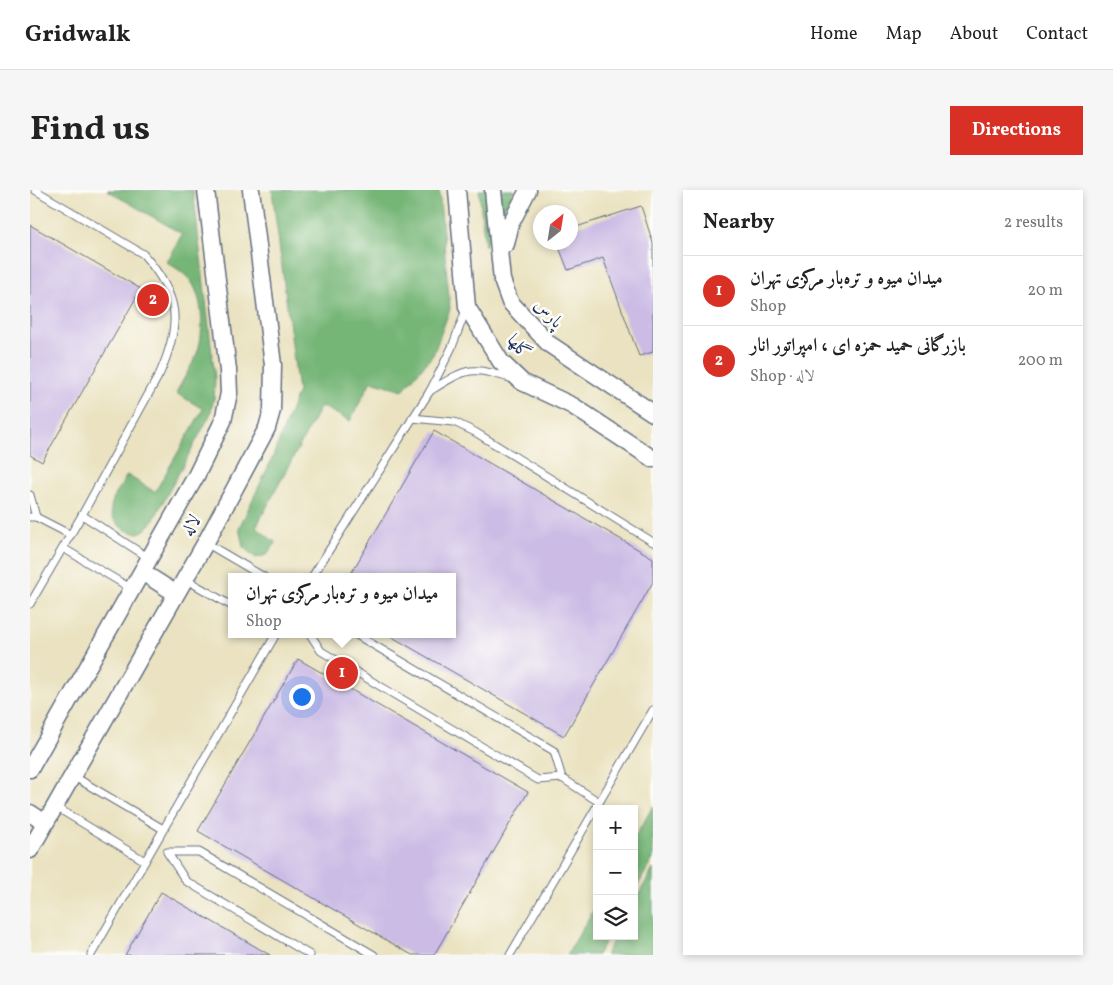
<!DOCTYPE html>
<html lang="en">
<head>
<meta charset="utf-8">
<style>
  :root { --surface:#fff; --page:#f6f6f6; --text:#222; --muted:#767676; --line:#e0e0e0; --accent:#d93025 }
  body { margin:0; font-family:Vollkorn,Amiri,serif; background:var(--page); color:var(--text) }
  .controls { position:absolute; right:15px; bottom:15px; display:grid; overflow:hidden; border-radius:0px; box-shadow:0 2px 8px #0003 }
  .controls button { width:45px; height:45px; display:grid; place-items:center; padding:0; border:0; border-bottom:1px solid var(--line); background:var(--surface); color:var(--text); font:25px sans-serif }
  .compass { position:absolute; left:503px; top:15px; width:45px; height:45px; border-radius:50%; background:var(--surface); box-shadow:0 2px 8px #0003; rotate:30deg }
  .you { position:absolute; left:271px; top:506px; width:18px; height:18px; margin:-12px; border:4px solid #fff; border-radius:50%; background:#1a73e8; box-shadow:0 0 0 8px #1a73e833 }
  .badge { display:grid; place-items:center; width:32px; height:32px; border-radius:50%; background:var(--accent); color:#fff; font-size:16px; font-weight:700 }
  .pin { position:absolute; translate:-50% -50%; border:2px solid #fff; box-shadow:0 1px 5px #0006 }
  .popup { position:absolute; left:198px; top:383px; width:228px; height:65px; box-sizing:border-box; display:grid; place-content:center; border-radius:0px; background:var(--surface); filter:drop-shadow(0 1px 4px #0005); font-size:16px; white-space:nowrap; color:var(--muted) }
  .popup b { font-size:19px; color:var(--text) }
  .popup::after { content:''; position:absolute; left:50%; top:100%; margin-left:-10px; border:10px solid transparent; border-top-color:var(--surface) }
  .list { margin:0; padding:0; list-style:none }
  h2 { display:flex; justify-content:space-between; align-items:center; height:65px; margin:0; padding:0 20px; font-size:21px }
  h2 small { font-size:16px; font-weight:400; color:var(--muted) }
  .list li { display:grid; grid-template-columns:32px 1fr auto; gap:15px; align-items:center; box-sizing:border-box; height:70px; padding:0 20px; border-top:1px solid var(--line) }
  .list b { display:block; font-size:19px; white-space:nowrap }
  .list p { margin:0; font-size:16px; white-space:nowrap; color:var(--muted) }
  .list em { font-size:16px; font-style:normal; color:var(--muted) }
  .icon { flex:none; width:28px; height:28px; fill:none; stroke:currentColor; stroke-width:2; stroke-linecap:round; stroke-linejoin:round }
  .map { position:relative; flex:none; width:623px; height:765px; overflow:hidden; border-radius:0px }
  header { display:flex; align-items:center; gap:30px; box-sizing:border-box; height:70px; padding:0 25px; background:var(--surface); border-bottom:1px solid var(--line) }
  header strong { font-size:24px }
  nav { display:flex; gap:28px; margin-inline-start:auto; font-size:18px }
  .intro { display:flex; align-items:center; justify-content:space-between; box-sizing:border-box; height:120px; padding:0 30px }
  h1 { margin:0; font-size:35px }
  .button { padding:12px 22px; border-radius:0px; background:var(--accent); color:#fff; font-size:18px; font-weight:700 }
  main { display:flex; gap:30px; padding:0 30px }
  aside { flex:1; background:var(--surface); border-radius:0px; box-shadow:0 2px 8px #0003 }
  .map>svg:first-child { display:block }
  .forest { fill:#75b576; stroke:#48726a }
  .building { fill:#cbbbe5 }
  .lines { fill:none; stroke-linecap:round; stroke-linejoin:round }
  .service-casing { stroke:#636e80; stroke-width:9 }
  .tertiary-casing { stroke:#636e80; stroke-width:19 }
  .service { stroke:#fff; stroke-width:7 }
  .tertiary { stroke:#fff; stroke-width:16 }
  .labels { text-anchor:middle; dominant-baseline:central; stroke-width:5; stroke-linejoin:round; paint-order:stroke }
  .street-label { font-size:18px; fill:#1b2f5e; stroke:#fdfcf7 }
</style>
</head>
<body>
<header>
<strong>Gridwalk</strong>
<nav><a>Home</a><a>Map</a><a>About</a><a>Contact</a></nav>
</header>
<div class="intro"><h1>Find us</h1><a class="button">Directions</a></div>
<main>
<div class="map">
<svg width="623" height="765" viewBox="0 0 623 765">
  <rect width="100%" height="100%" fill="#fdfcf7"/>
  <filter id="ink" filterUnits="userSpaceOnUse"><feTurbulence type="fractalNoise" baseFrequency=".02" numOctaves="2"/><feDisplacementMap in="SourceGraphic" scale="10" xChannelSelector="R" yChannelSelector="G"/><feConvolveMatrix kernelMatrix="1 2 1 2 8 2 1 2 1" color-interpolation-filters="sRGB"/></filter>
  <filter id="wash" filterUnits="userSpaceOnUse"><feTurbulence type="fractalNoise" baseFrequency=".0096" numOctaves="4" result="noise"/><feDisplacementMap in="SourceGraphic" scale="20" xChannelSelector="R" yChannelSelector="G"/><feGaussianBlur stdDeviation="1.12" result="paint"/><feColorMatrix in="noise" values="0 0 0 0 0 0 0 0 0 0 0 0 0 0 0 0 0 1.4 0 .05"/><feComposite in="paint" operator="in"/></filter>
  <g filter="url(#wash)">
    <rect width="100%" height="100%" fill="#eae2c0"/>
    <g class="forest">
      <path d="M 77,0 L 163,0 L 185,189 L 184,208 L 180,225 L 123,331 C 120,335 116,340 111,342 C 99,347 79,331 81,318 C 82,307 92,295 97,285 L 125,302 L 173,219 L 146,203 C 153,189 165,172 169,157 C 174,137 173,105 159,89 C 153,82 144,77 137,72 L 152,44 Z"/>
      <path d="M 242,0 L 409,0 L 420,119 L 403,165 L 373,200 L 341,191 L 320,231 L 291,216 L 226,337 L 246,353 L 236,365 L 226,368 L 213,357 L 209,338 L 242,269 L 268,201 Z"/>
      <path d="M 449,0 L 484,0 L 455,56 Z"/>
      <path d="M 623,616 L 623,669 L 604,702 L 604,649 Z"/>
      <path d="M 623,679 L 623,765 L 575,765 L 586,746 L 604,746 L 604,713 Z"/>
      <path d="M 567,714 L 567,746 L 578,746 L 567,765 L 537,765 Z"/>
    </g>
    <g id="blocks">
      <g class="building">
        <path d="M 611,16 L 623,53 L 623,162 L 609,166 L 573,68 L 538,80 L 527,52 L 540,52 L 540,39 Z"/>
        <path d="M 0,35 L 111,99 L 12,272 L 0,265 Z"/>
        <path d="M 404,241 L 623,368 L 623,392 L 534,546 L 357,444 L 422,444 L 422,387 L 319,387 Z"/>
        <path d="M 268,469 L 498,602 L 404,765 L 382,765 L 168,641 Z"/>
        <path d="M 131,702 L 240,765 L 95,765 Z"/>
      </g>
    </g>
  </g>
  <g filter="url(#ink)">
    <use href="#blocks" fill-opacity="0" stroke="#636e80" stroke-width="1"/>
    <g class="lines">
      <defs>
        <g id="service">
          <path d="M 400,201 C 439,177 439,176 483,189"/>
          <path d="M 382,228 L 424,232 L 445,242 L 623,352"/>
          <path d="M 0,305 L 6,327"/>
          <path d="M 52,325 L 119,368"/>
          <path d="M 0,327 L 6,327 L 41,345"/>
          <path d="M 176,353 L 234,387"/>
          <path d="M 33,358 L 102,399"/>
          <path d="M 282,387 L 400,201 L 422,157 L 436,120"/>
          <path d="M 155,389 L 202,416"/>
          <path d="M 0,414 L 52,325 L 130,183 C 152,133 150,106 113,64 L 5,0"/>
          <path d="M 280,444 L 291,461 L 508,590 L 532,588 L 569,612"/>
          <path d="M 325,444 L 524,561 L 532,588"/>
          <path d="M 43,586 L 133,639"/>
          <path d="M 26,617 L 115,671"/>
          <path d="M 61,765 L 246,444"/>
          <path d="M 280,765 L 156,691 L 137,662 L 169,662 L 344,765"/>
          <path d="M 480,765 L 623,520"/>
        </g>
        <g id="tertiary">
          <path d="M 427,0 L 437,117 L 471,172 L 492,192 L 543,216 L 623,269"/>
          <path d="M 463,0 L 472,90 L 480,112 L 519,154 L 623,223"/>
          <path d="M 476,54 L 481,33 L 498,0"/>
          <path d="M 112,382 L 145,403"/>
          <path d="M 0,579 L 166,286 L 193,231 L 199,203 L 198,180 L 176,0"/>
          <path d="M 0,623 L 15,633"/>
          <path d="M 0,660 L 176,352 L 237,238 L 242,220 L 243,175 L 221,0"/>
        </g>
      </defs>
      <use href="#service" class="service-casing"/>
      <use href="#tertiary" class="tertiary-casing"/>
      <use href="#service" class="service"/>
      <use href="#tertiary" class="tertiary"/>
    </g>
  </g>
  <g class="labels">
    <g class="street-label">
      <text transform="translate(518 124) rotate(47)">پارس</text>
      <text transform="translate(488 157) rotate(50)">گلها</text>
      <text transform="translate(162 336) rotate(-61)">لاله</text>
    </g>
  </g>
</svg>
<div class="controls">
<button>+</button>
<button>−</button>
<button><svg class="icon" aria-label="layers" viewBox="0 0 24 24"><path d="M12 4l9 5-9 5-9-5zM3 14l9 5 9-5"/></svg></button>
</div>
<svg class="compass" viewBox="-18 -18 36 36"><path d="M0-13l5 13h-10z" fill="#e53935"/><path d="M0 13l5-13h-10z" fill="#767676"/></svg>
<div class="you"></div>
<div class="pin badge" style="left:312px;top:483px">1</div>
<div class="popup"><b>میدان میوه و تره‌بار مرکزی تهران</b>Shop</div>
<div class="pin badge" style="left:123px;top:110px">2</div>
</div>
<aside>
<h2>Nearby<small>2 results</small></h2>
<ul class="list">
<li><span class="badge">1</span><div><b>میدان میوه و تره‌بار مرکزی تهران</b><p>Shop</p></div><em>20 m</em></li>
<li><span class="badge">2</span><div><b>بازرگانی حمید حمزه ای ، امپراتور انار</b><p>Shop · لاله</p></div><em>200 m</em></li>
</ul>
</aside>
</main>
</body>
</html>
